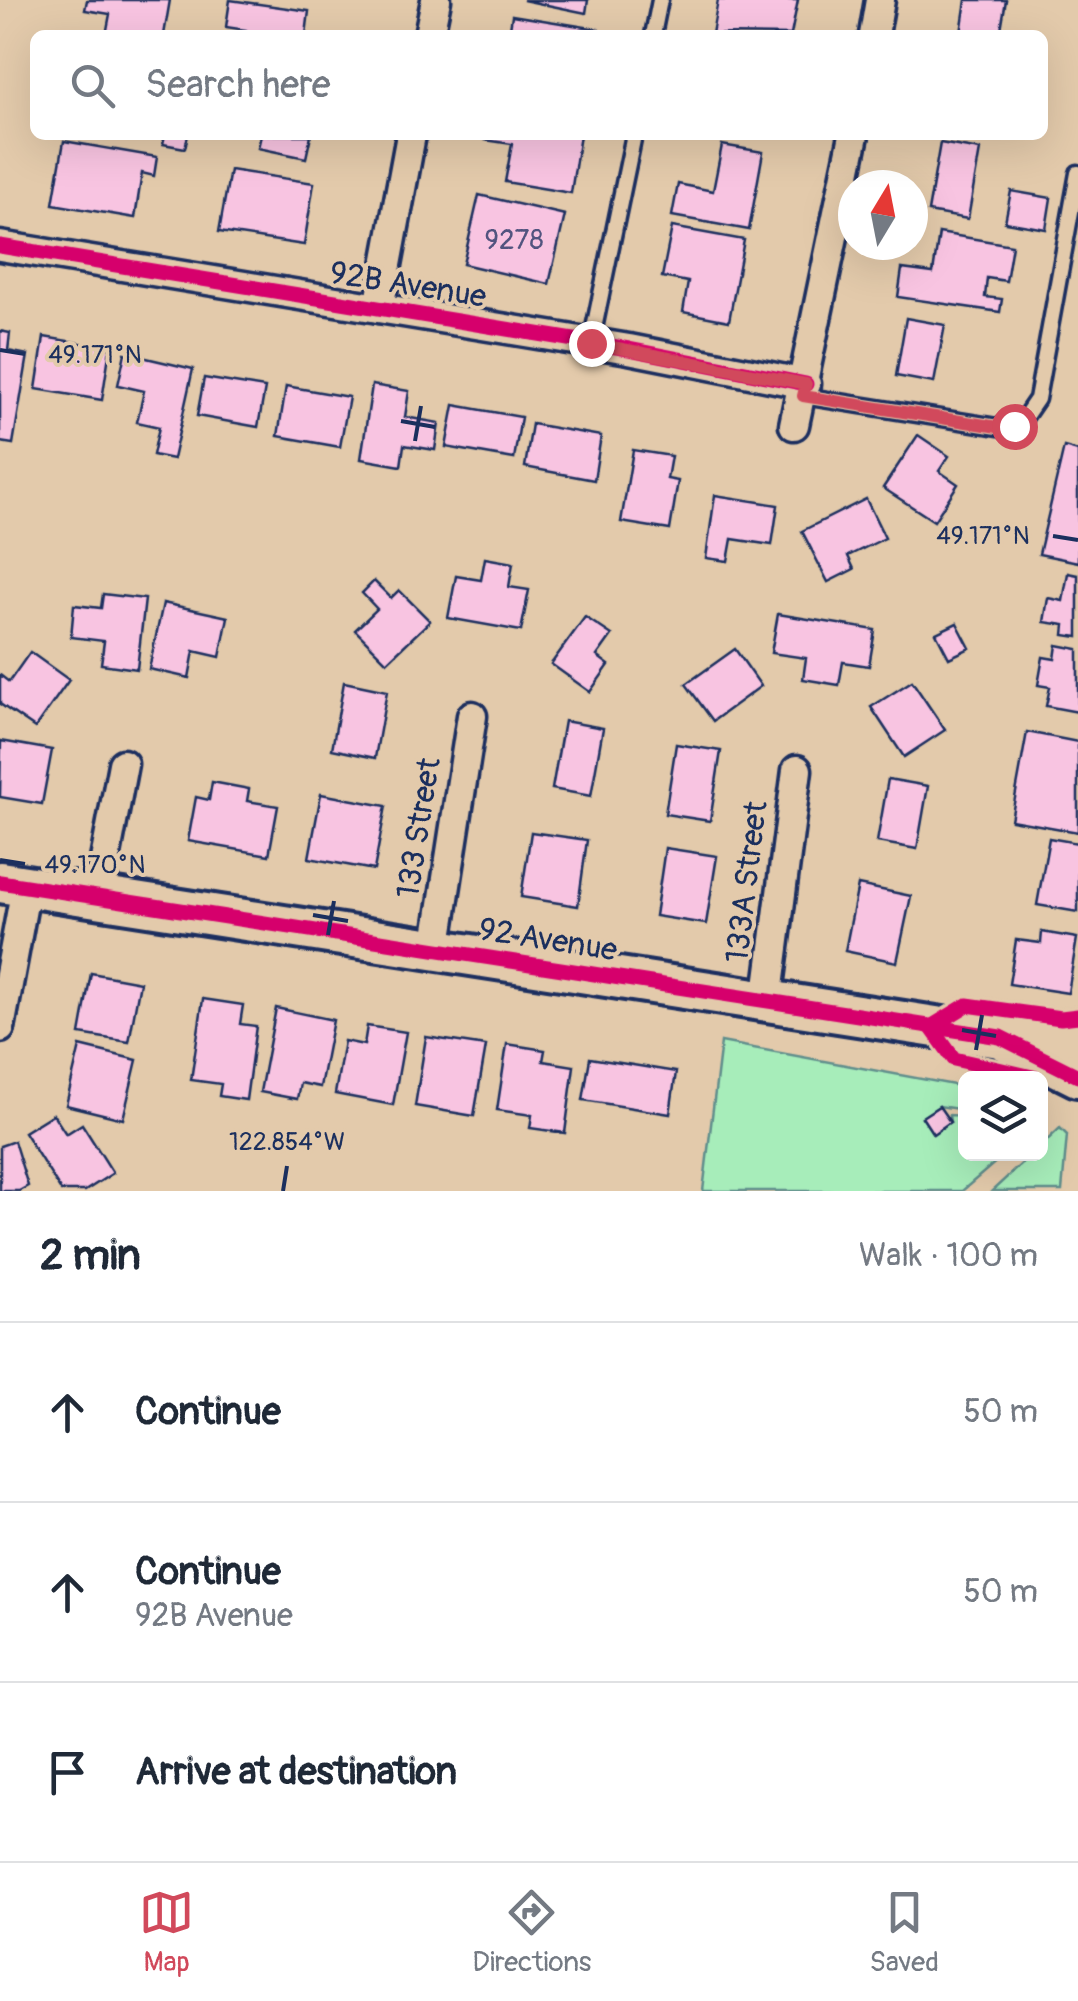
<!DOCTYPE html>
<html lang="en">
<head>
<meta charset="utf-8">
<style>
  :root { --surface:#fff; --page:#f6f6f7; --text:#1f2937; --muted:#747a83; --line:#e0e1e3; --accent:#d1495b }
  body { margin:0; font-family:Pangolin,sans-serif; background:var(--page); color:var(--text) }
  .controls { position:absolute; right:30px; bottom:30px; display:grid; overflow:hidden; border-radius:15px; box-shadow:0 10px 40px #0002 }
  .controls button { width:90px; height:90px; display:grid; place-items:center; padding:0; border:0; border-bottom:2px solid var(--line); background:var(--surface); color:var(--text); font:50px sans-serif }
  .compass { position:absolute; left:838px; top:170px; width:90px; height:90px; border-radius:50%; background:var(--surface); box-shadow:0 10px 40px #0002; rotate:10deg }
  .stop { position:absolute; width:30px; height:30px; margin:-22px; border:8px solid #d1495b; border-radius:50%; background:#fff }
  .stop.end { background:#d1495b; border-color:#fff; box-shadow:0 2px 10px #0008 }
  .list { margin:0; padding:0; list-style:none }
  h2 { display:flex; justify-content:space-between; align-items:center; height:130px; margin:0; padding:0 40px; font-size:42px }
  h2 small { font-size:32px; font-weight:400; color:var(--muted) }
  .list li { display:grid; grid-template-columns:65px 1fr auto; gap:30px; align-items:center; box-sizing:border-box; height:180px; padding:0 40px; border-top:2px solid var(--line) }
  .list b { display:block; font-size:38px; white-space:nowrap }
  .list p { margin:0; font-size:32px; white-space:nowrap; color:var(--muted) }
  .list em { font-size:32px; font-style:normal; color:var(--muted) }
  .icon { flex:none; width:55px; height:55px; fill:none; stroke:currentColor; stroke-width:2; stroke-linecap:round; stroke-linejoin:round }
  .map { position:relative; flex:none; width:1078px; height:1191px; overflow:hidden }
  .search { position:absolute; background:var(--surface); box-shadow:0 10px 40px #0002; left:30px; right:30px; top:30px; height:110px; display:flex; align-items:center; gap:25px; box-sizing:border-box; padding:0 35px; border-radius:15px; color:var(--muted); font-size:38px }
  .sheet { height:670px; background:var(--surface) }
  nav { display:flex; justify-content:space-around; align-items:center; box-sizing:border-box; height:140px; border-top:2px solid var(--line); background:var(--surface); font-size:28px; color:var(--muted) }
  nav a { display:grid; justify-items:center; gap:5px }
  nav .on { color:var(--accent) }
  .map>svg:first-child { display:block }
  .green { fill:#a7edba; stroke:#618e8c; stroke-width:2.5 }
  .building { fill:#f8c4e1; stroke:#1b2f5e; stroke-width:2.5 }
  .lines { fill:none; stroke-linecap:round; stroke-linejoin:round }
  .service-casing { stroke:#1b2f5e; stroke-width:21 }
  .minor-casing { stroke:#1b2f5e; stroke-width:35 }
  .secondary-casing { stroke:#1b2f5e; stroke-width:48 }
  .service { stroke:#e3caab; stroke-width:14 }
  .minor { stroke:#e3caab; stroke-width:28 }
  .secondary { stroke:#e3caab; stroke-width:40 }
  .cycleway-casing { stroke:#e3caab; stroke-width:21 }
  .cycleway { stroke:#d6006c; stroke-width:15 }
  .route { stroke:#d1495b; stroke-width:12 }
  .ticks { fill:none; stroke:#1b2f5e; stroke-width:4 }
  .labels { text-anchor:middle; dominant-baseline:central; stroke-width:8; stroke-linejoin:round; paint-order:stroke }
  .number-label { font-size:28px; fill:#52547f }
  .street-label { font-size:32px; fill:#1b2f5e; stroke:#e3caab }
  .ticks-label { font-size:25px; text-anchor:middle; fill:#1b2f5e; stroke:#e3caab; stroke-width:8; stroke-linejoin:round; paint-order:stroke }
</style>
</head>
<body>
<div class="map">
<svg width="1078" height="1191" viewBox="0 0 1078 1191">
  <rect width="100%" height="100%" fill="#e3caab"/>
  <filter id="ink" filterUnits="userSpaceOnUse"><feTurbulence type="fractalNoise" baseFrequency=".01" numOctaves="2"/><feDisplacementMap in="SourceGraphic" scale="20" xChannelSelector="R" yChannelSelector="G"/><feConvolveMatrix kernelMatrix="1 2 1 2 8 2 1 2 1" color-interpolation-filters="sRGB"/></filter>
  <g filter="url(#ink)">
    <g class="green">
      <path d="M 721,1042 L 965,1087 L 965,1110 L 939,1106 L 922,1117 L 933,1133 L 950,1122 L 949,1115 L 965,1116 L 966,1154 L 1005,1154 L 962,1191 L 703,1191 Z"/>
      <path d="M 1060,1128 L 1067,1135 L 1062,1191 L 992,1191 L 1032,1154 L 1040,1154 L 1041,1146 Z"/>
    </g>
    <g class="building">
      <path d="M 87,0 L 170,0 L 164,35 L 106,35 L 110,14 L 85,10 Z"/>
      <path d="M 230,0 L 309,11 L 306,35 L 246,35 L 246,30 L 226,27 Z"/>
      <path d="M 523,0 L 588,0 L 586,13 Z"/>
      <path d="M 718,0 L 798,0 L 791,35 L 712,34 Z"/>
      <path d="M 966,0 L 1006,0 L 1000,35 L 961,33 Z"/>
      <path d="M 512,15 L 598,29 L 597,35 L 509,35 Z"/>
      <path d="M 165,135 L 188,135 L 185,148 L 163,144 Z"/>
      <path d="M 261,135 L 311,135 L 306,158 L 258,148 Z"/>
      <path d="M 486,135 L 580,135 L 571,193 L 505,182 L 512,144 L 485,140 Z"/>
      <path d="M 64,141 L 157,157 L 154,176 L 142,173 L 135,218 L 53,204 Z"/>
      <path d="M 940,143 L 980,150 L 968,219 L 928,212 Z"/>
      <path d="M 722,145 L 763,152 L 749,230 L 672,216 L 678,184 L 713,191 Z"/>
      <path d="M 230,170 L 314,183 L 304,245 L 219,232 Z"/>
      <path d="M 1011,191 L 1051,198 L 1046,229 L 1005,222 Z"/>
      <path d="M 479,195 L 565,215 L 549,284 L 463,264 Z"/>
      <path d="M 672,227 L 744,240 L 729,321 L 683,312 L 688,282 L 662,277 Z"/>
      <path d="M 939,233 L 1012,245 L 1006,281 L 987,278 L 985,297 L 1002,299 L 1000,312 L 898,297 L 902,269 L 933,273 Z"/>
      <path d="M 906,318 L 945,325 L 934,383 L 896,376 Z"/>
      <path d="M 0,331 L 10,333 L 8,351 L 28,355 L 13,444 L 0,442 Z"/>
      <path d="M 44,337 L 110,348 L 102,400 L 36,389 Z"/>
      <path d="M 125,353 L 193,369 L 173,459 L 153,455 L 159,427 L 137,422 L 144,391 L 118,385 Z"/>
      <path d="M 204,378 L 265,388 L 258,427 L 197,416 Z"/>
      <path d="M 372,385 L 409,391 L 405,417 L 439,423 L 435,450 L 404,445 L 401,466 L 361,459 Z"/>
      <path d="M 286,386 L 349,397 L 340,447 L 278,436 Z"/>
      <path d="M 454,405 L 521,417 L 514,459 L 446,447 Z"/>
      <path d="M 532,424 L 601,436 L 594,480 L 525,467 Z"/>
      <path d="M 918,435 L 949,456 L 939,471 L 958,484 L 934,521 L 883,488 Z"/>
      <path d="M 1064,447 L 1078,451 L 1078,562 L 1039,554 Z"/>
      <path d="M 633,450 L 671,456 L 667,479 L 678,481 L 670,530 L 621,522 Z"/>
      <path d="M 715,495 L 778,505 L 772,545 L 732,539 L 728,561 L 706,558 Z"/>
      <path d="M 866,499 L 885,538 L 848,556 L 854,569 L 828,582 L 802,531 Z"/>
      <path d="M 485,558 L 513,563 L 509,587 L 529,590 L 521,631 L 448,618 L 456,576 L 481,580 Z"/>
      <path d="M 1068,573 L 1078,575 L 1078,637 L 1064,635 L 1065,625 L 1044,622 L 1048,598 L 1063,601 Z"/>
      <path d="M 374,581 L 391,598 L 399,590 L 430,621 L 387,662 L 355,630 L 377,609 L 362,593 Z"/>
      <path d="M 103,594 L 145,599 L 137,669 L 101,664 L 104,641 L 71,637 L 74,605 L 101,608 Z"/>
      <path d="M 163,603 L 228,617 L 220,657 L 194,651 L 189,678 L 149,669 Z"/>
      <path d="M 778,614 L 875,630 L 869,666 L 843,662 L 839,685 L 803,679 L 806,658 L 771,653 Z"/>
      <path d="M 585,617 L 612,635 L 597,656 L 609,665 L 590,692 L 551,664 Z"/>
      <path d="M 957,623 L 970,648 L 949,658 L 936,633 Z"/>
      <path d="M 1057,645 L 1078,649 L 1078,712 L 1046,706 L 1050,687 L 1038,685 L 1043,657 L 1055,659 Z"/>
      <path d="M 735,649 L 761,686 L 713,721 L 686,684 Z"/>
      <path d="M 30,652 L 69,680 L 35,728 L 0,704 L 0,675 L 9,682 Z"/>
      <path d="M 912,681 L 945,730 L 904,757 L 871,707 Z"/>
      <path d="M 344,682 L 387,691 L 375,758 L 332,749 Z"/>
      <path d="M 564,721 L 603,728 L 591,796 L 552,789 Z"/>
      <path d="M 1027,732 L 1078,742 L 1078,832 L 1011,820 Z"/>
      <path d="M 1,741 L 52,750 L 42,804 L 0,797 Z"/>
      <path d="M 676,744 L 721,751 L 710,821 L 665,814 Z"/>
      <path d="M 888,779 L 928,786 L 917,849 L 877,842 Z"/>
      <path d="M 212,782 L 249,789 L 247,801 L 278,806 L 269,855 L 188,841 L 196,797 L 209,800 Z"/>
      <path d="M 321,794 L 386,806 L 374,870 L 309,858 Z"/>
      <path d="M 531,832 L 587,840 L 578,906 L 521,897 Z"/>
      <path d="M 1049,838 L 1078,843 L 1078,912 L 1037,905 Z"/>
      <path d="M 665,848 L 717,856 L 706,924 L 655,916 Z"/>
      <path d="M 858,885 L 911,896 L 897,962 L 845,951 Z"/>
      <path d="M 1042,932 L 1077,938 L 1068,993 L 1009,984 L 1016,940 L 1041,943 Z"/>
      <path d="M 91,973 L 140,982 L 129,1042 L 80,1034 Z"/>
      <path d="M 203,999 L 243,1005 L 240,1024 L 256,1026 L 246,1100 L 219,1096 L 221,1084 L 191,1080 Z"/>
      <path d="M 276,1008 L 333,1020 L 320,1087 L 300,1083 L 297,1099 L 260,1092 Z"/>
      <path d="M 367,1026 L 406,1032 L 393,1105 L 335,1094 L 344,1041 L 364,1045 Z"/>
      <path d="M 426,1037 L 486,1046 L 474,1116 L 415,1106 Z"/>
      <path d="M 507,1044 L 545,1050 L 543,1061 L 574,1066 L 565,1133 L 530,1128 L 532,1115 L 497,1110 Z"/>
      <path d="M 80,1046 L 137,1060 L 123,1119 L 66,1105 Z"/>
      <path d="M 590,1058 L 676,1072 L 670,1114 L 583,1100 Z"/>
      <path d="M 939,1106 L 950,1122 L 933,1134 L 922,1117 Z"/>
      <path d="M 53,1114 L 66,1134 L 82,1124 L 113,1173 L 85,1191 L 61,1191 L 24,1132 Z"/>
      <path d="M 14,1141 L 28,1186 L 19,1191 L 0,1191 L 0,1146 Z"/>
    </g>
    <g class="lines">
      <defs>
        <g id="service">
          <path d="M 653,35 L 660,0"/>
          <path d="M 591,343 L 634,135"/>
          <path d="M 803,396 L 1004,428 L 1022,421 L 1037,399 L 1078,173"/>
        </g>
        <g id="minor">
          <path d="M 429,35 L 436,0"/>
          <path d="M 874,35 L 880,0"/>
          <path d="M 0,246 L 629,349 L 806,384"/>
          <path d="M 379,308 L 411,135"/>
          <path d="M 794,425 L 854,135"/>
          <path d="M 98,897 L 123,764"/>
          <path d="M 436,950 L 472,716"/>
          <path d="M 767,1002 L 797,770"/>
          <path d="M 0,1028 L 26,887"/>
        </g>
        <g id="secondary">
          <path d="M 0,882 L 1000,1037 L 1078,1076"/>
          <path d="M 1009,1034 L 1024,1030 L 1078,1034"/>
        </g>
      </defs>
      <use href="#service" class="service-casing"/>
      <use href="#minor" class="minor-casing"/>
      <use href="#secondary" class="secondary-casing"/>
      <use href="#service" class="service"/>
      <use href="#minor" class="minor"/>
      <use href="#secondary" class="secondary"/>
      <defs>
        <g id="cycleway">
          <path d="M 0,246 L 629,349 L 806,384"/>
          <path d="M 0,882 L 1000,1037 L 1078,1076"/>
          <path d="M 1037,1078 L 954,1059 L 931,1027 L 967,1005 L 1061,1018 L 1078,1016"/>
        </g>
      </defs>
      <use href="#cycleway" class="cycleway-casing"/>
      <use href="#cycleway" class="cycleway"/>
    </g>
  </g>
  <g class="lines" filter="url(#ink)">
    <path class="route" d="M 591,343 L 806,384 L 803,396 L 1004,428 L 1014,426"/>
  </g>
  <path class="ticks" d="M 0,350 L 25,354M 401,421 L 435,427M 415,441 L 421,406M 1053,536 L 1078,540M 0,860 L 25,864M 313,915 L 348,921M 328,935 L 334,901M 962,1030 L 996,1036M 976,1050 L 982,1015M 283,1191 L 287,1166"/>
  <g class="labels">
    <g class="number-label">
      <text x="514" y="240">9278</text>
    </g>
    <g class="street-label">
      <text transform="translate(408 285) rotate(9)">92B Avenue</text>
      <text transform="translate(419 828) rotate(-81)">133 Street</text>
      <text transform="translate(747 882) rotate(-83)">133A Street</text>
      <text transform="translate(548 940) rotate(9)">92 Avenue</text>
    </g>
  </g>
  <g class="ticks-label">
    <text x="95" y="363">49.171°N</text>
    <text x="983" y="544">49.171°N</text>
    <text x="95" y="873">49.170°N</text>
    <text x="287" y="1150">122.854°W</text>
  </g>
</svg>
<div class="controls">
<button><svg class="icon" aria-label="layers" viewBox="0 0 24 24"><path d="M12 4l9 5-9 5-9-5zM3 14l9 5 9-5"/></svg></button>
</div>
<svg class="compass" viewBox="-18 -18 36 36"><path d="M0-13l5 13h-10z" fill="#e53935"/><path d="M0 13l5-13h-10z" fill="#747a83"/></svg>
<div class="stop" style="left:1014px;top:426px"></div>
<div class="stop end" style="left:591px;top:343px"></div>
<div class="search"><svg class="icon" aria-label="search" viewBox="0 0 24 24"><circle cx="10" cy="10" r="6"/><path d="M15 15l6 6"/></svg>Search here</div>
</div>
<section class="sheet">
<h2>2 min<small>Walk · 100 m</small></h2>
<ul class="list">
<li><svg class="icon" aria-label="ahead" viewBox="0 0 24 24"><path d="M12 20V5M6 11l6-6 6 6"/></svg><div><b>Continue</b></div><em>50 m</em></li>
<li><svg class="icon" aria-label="ahead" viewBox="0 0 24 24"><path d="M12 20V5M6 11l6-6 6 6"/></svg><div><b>Continue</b><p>92B Avenue</p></div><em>50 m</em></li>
<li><svg class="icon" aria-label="arrive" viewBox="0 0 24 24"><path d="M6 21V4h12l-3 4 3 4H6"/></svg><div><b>Arrive at destination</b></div></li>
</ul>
</section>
<nav>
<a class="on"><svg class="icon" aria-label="map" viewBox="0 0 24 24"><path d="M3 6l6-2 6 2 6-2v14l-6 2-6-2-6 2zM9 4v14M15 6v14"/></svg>Map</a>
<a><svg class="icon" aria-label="directions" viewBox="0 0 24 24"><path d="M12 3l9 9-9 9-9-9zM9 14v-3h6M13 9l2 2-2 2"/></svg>Directions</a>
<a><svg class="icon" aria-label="saved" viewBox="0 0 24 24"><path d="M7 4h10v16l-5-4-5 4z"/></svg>Saved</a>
</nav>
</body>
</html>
